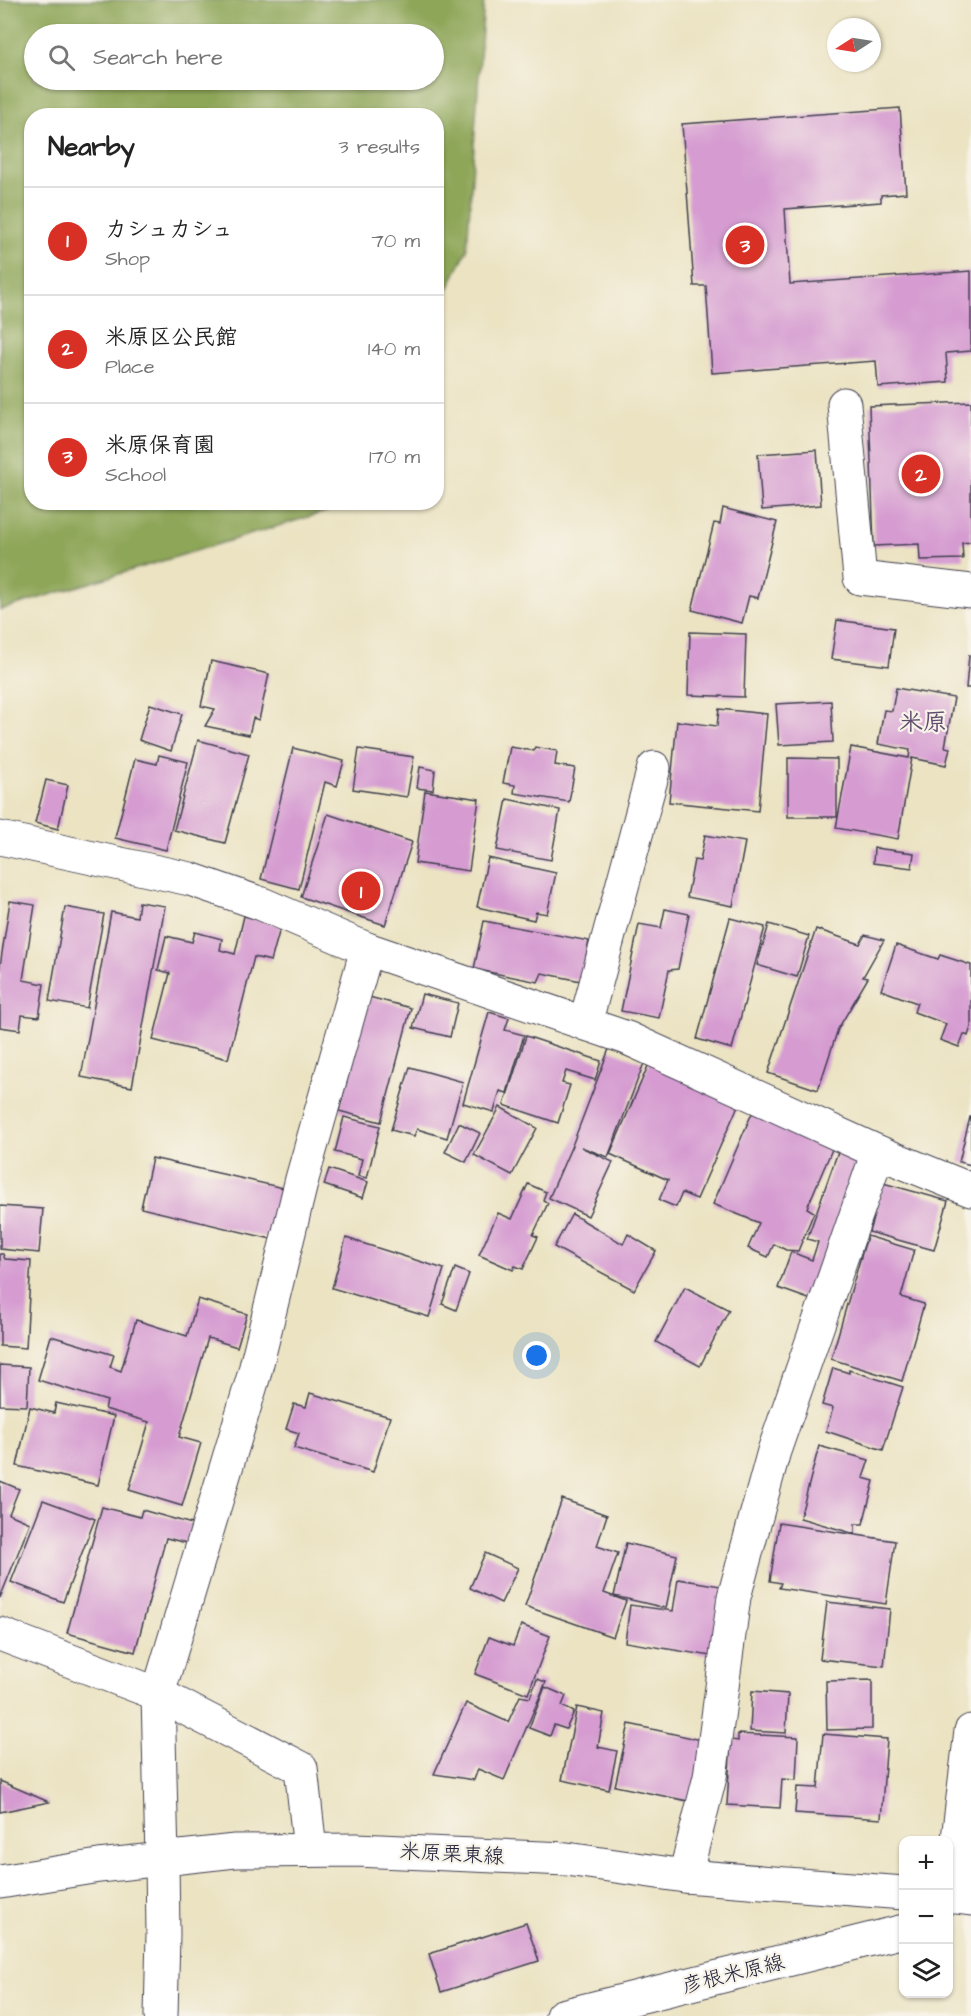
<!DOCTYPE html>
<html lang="en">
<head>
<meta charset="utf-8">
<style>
  :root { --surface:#fff; --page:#f6f6f6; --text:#222; --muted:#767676; --line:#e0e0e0; --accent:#d93025 }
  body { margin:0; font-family:"Architects Daughter","Klee One",sans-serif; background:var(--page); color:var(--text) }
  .controls { position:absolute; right:18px; bottom:18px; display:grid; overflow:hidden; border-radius:12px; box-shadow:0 2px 4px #0004 }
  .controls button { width:54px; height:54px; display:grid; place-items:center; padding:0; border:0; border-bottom:2px solid var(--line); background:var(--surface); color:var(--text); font:30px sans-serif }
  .compass { position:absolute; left:827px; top:18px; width:54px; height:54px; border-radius:50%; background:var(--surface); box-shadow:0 2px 4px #0004; rotate:258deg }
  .you { position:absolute; left:537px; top:1356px; width:21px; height:21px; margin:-15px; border:4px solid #fff; border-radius:50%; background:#1a73e8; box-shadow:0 0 0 9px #1a73e833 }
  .badge { display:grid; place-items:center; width:39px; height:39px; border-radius:50%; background:var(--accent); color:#fff; font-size:20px; font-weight:700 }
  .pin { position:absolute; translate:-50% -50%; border:3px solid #fff; box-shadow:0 2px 6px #0006 }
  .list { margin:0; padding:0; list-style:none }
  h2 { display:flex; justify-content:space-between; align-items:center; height:78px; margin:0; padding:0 24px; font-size:26px }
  h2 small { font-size:20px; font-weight:400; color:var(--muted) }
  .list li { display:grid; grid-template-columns:39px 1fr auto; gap:18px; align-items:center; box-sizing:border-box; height:108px; padding:0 24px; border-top:2px solid var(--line) }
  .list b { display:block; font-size:22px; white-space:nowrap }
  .list p { margin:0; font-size:20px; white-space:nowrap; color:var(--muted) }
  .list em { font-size:20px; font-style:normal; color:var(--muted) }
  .icon { flex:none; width:33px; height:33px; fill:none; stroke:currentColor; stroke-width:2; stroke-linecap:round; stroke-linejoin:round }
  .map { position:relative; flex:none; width:971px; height:2016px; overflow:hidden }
  .search { position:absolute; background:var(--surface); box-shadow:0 2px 4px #0004; left:24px; top:24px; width:420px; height:66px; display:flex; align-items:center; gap:15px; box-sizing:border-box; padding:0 21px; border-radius:33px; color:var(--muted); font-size:22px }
  .panel { position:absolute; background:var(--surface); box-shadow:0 2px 4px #0004; left:24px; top:108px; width:420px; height:402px; border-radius:24px }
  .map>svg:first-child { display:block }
  .forest { fill:#8ea658; stroke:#58644a; stroke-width:1.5; fill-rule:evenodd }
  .building { fill:#d69cd1 }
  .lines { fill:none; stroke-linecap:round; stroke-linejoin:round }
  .minor-casing { stroke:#403f4f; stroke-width:35 }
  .tertiary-casing { stroke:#403f4f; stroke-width:35 }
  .secondary-casing { stroke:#403f4f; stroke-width:35 }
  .minor { stroke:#fff; stroke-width:33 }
  .tertiary { stroke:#fff; stroke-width:33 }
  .secondary { stroke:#fff; stroke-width:33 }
  .labels { text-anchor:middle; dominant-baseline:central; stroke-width:4.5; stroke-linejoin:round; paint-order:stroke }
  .street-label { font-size:21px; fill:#22223b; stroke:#f7f3e8 }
  .quarter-label { font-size:24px; font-weight:bold; fill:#614d70; stroke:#f7f3e8 }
</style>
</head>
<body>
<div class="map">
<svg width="971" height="2016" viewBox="0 0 971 2016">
  <rect width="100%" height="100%" fill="#f7f3e8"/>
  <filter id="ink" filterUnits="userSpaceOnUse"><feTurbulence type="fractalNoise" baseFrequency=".0167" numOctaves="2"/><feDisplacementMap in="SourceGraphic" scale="12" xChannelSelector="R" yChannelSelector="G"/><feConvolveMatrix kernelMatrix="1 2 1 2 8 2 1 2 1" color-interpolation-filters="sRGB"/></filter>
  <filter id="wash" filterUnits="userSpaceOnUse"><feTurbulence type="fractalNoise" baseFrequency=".008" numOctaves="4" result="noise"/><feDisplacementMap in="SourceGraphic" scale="24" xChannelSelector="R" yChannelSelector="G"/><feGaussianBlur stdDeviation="1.35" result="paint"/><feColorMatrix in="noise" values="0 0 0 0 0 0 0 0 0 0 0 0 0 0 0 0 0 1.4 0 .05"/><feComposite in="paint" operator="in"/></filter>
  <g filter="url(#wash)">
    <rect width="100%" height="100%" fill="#ebe3c2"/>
    <path class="forest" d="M 0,0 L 484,0 L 467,250 L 437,311 L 436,116 L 32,116 L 32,502 L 341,503 L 338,508 L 0,610 ZM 34,34 L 434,34 L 434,80 L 34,80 Z"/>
    <g id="blocks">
      <g class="building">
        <path d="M 900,108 L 906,193 L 881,195 L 881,202 L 785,209 L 790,284 L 971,271 L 971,351 L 946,353 L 948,382 L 878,387 L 876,361 L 712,373 L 706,286 L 694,286 L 682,124 Z"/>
        <path d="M 971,402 L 971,542 L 962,543 L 963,559 L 920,560 L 919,544 L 874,546 L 869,406 Z"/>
        <path d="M 817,450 L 821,505 L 762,510 L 758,454 Z"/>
        <path d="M 723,508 L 777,522 L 758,598 L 749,596 L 742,623 L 692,610 L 714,523 L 720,524 Z"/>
        <path d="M 837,620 L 894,628 L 889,666 L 831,659 Z"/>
        <path d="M 690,632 L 746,634 L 744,697 L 688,695 Z"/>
        <path d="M 969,655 L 971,656 L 971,688 L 966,688 Z"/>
        <path d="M 211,661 L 269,674 L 259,720 L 253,718 L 249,735 L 205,726 L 215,709 L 201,706 Z"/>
        <path d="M 896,688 L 954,698 L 945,747 L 950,748 L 946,765 L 912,758 L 898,839 L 836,828 L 851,747 L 909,758 L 910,750 L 878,744 L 884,710 L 892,711 Z"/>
        <path d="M 831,701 L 833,742 L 779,745 L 776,704 Z"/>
        <path d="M 150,704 L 182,714 L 171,751 L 139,740 Z"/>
        <path d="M 719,709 L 767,714 L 758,811 L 669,802 L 677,721 L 717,726 Z"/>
        <path d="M 198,740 L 249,754 L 225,843 L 174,830 Z"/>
        <path d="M 510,747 L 534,751 L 535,747 L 557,751 L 555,765 L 575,768 L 569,802 L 514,793 L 515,785 L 503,783 Z"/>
        <path d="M 293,748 L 344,761 L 337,786 L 325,782 L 299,889 L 261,879 Z"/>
        <path d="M 359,749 L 414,757 L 407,797 L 353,789 Z"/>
        <path d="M 159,755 L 188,762 L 166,850 L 115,838 L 135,759 L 157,764 Z"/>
        <path d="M 788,758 L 837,759 L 837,817 L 788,817 Z"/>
        <path d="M 420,767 L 435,770 L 433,790 L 417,788 Z"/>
        <path d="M 46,780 L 68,785 L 58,829 L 35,823 Z"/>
        <path d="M 425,791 L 479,799 L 469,871 L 415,863 Z"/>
        <path d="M 507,799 L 560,810 L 551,860 L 497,850 Z"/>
        <path d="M 328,814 L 412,842 L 385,925 L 301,897 Z"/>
        <path d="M 705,835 L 745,842 L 733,906 L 687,897 L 694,860 L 700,861 Z"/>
        <path d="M 874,848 L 914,853 L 912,868 L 873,863 Z"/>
        <path d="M 488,858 L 556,873 L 547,914 L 536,912 L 534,920 L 477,907 Z"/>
        <path d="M 10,901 L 35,905 L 23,980 L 44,984 L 39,1017 L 22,1015 L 20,1030 L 0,1027 L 0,966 Z"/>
        <path d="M 139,902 L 165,906 L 132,1087 L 81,1077 L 111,912 L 137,917 Z"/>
        <path d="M 65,907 L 104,914 L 87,1008 L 49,1001 Z"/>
        <path d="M 665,909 L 689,914 L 678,969 L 669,970 L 659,1018 L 621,1011 L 639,924 L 661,928 Z"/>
        <path d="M 244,916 L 281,925 L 271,961 L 254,957 L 228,1059 L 153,1040 L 170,973 L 158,970 L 166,936 L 192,942 L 195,932 L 222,939 L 220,950 L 235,954 Z"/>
        <path d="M 730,918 L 765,927 L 732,1049 L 697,1039 Z"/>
        <path d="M 484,921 L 589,941 L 581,981 L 542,973 L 538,982 L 474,969 Z"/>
        <path d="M 769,924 L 809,936 L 797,977 L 757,965 Z"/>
        <path d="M 816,929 L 860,944 L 865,935 L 884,940 L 863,977 L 868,978 L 838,1029 L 818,1090 L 768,1073 Z"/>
        <path d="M 896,945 L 938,959 L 940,955 L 971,965 L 971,1027 L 968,1036 L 964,1034 L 959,1047 L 940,1040 L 946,1024 L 914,1012 L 917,1003 L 881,990 Z"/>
        <path d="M 422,994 L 458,1003 L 450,1037 L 413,1028 Z"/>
        <path d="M 369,997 L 411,1008 L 381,1122 L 339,1111 Z"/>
        <path d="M 489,1012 L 509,1018 L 505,1030 L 524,1035 L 507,1093 L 500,1091 L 494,1112 L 463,1103 Z"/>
        <path d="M 526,1036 L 601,1061 L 595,1080 L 566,1071 L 562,1083 L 570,1085 L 558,1123 L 504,1105 Z"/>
        <path d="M 609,1049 L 644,1063 L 608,1157 L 581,1147 L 613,1162 L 588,1216 L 549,1198 L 573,1143 Z"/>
        <path d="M 651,1059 L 741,1099 L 697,1199 L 682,1193 L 676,1207 L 659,1200 L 668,1180 L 610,1154 Z"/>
        <path d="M 410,1067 L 463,1082 L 447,1138 L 417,1129 L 414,1136 L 391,1130 Z"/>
        <path d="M 500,1107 L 537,1128 L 512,1175 L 474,1155 Z"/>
        <path d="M 752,1113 L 833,1147 L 807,1208 L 814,1212 L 798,1251 L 786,1250 L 774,1244 L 768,1257 L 748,1248 L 759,1223 L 713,1204 Z"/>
        <path d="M 344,1117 L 380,1126 L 367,1178 L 358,1176 L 362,1159 L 335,1152 Z"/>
        <path d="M 970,1117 L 971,1117 L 971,1165 L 959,1162 Z"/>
        <path d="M 459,1123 L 480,1133 L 466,1162 L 445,1152 Z"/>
        <path d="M 841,1143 L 870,1154 L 817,1302 L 778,1288 L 791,1252 L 812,1260 L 818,1242 L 807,1239 Z"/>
        <path d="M 152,1158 L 288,1189 L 276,1240 L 141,1208 Z"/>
        <path d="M 329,1169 L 368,1182 L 363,1198 L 324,1185 Z"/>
        <path d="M 883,1183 L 948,1201 L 934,1250 L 869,1232 Z"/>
        <path d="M 528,1184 L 546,1192 L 543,1200 L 548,1203 L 533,1235 L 538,1237 L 523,1269 L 515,1266 L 513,1270 L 479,1255 L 498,1213 L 512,1219 Z"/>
        <path d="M 0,1206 L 43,1209 L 39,1253 L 0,1249 Z"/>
        <path d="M 572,1214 L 623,1244 L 628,1234 L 656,1251 L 634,1290 L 554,1247 Z"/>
        <path d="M 867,1236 L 914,1250 L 901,1297 L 924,1304 L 902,1381 L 831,1359 Z"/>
        <path d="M 346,1238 L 444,1269 L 429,1317 L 332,1288 Z"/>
        <path d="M 0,1254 L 3,1254 L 5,1259 L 31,1261 L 26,1348 L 0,1346 Z"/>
        <path d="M 455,1268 L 469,1274 L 456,1310 L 442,1304 Z"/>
        <path d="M 685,1287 L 729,1310 L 700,1366 L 656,1342 Z"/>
        <path d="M 198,1299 L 247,1314 L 237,1347 L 208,1338 L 179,1437 L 201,1443 L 182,1506 L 129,1490 L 149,1422 L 105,1409 L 107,1401 L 38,1380 L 51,1336 L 114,1355 L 110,1367 L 121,1371 L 136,1320 L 187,1336 Z"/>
        <path d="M 0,1365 L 29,1367 L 27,1406 L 0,1405 Z"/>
        <path d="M 833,1368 L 849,1373 L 849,1370 L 903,1387 L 883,1450 L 826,1431 L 833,1408 L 822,1405 Z"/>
        <path d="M 310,1393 L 390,1417 L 373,1472 L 294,1448 L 299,1433 L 286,1429 L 294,1404 L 306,1407 Z"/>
        <path d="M 56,1403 L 114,1416 L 98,1485 L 17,1466 L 30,1407 L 54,1413 Z"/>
        <path d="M 819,1446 L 869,1460 L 863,1478 L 874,1481 L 863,1524 L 855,1524 L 855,1534 L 800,1518 Z"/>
        <path d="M 0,1481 L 19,1489 L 9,1514 L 30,1523 L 0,1598 Z"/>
        <path d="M 562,1499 L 607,1515 L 597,1546 L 618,1553 L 604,1593 L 626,1601 L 613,1637 L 525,1606 Z"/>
        <path d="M 43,1500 L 95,1519 L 63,1602 L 11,1582 Z"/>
        <path d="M 102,1507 L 140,1517 L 142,1510 L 192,1524 L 187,1543 L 166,1538 L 135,1652 L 67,1633 Z"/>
        <path d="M 779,1523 L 895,1541 L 886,1604 L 779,1588 L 781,1583 L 770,1581 Z"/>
        <path d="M 626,1543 L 677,1555 L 666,1608 L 614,1596 Z"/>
        <path d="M 485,1553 L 518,1568 L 501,1603 L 470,1588 Z"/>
        <path d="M 678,1579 L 733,1588 L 723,1658 L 625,1642 L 630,1605 L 673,1611 Z"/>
        <path d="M 827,1602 L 890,1609 L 884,1666 L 820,1659 Z"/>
        <path d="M 521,1625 L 550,1636 L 528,1694 L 475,1674 L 489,1637 L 513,1646 Z"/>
        <path d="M 537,1679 L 546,1682 L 504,1780 L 478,1769 L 474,1780 L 434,1774 L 466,1703 L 508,1722 L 520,1696 L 530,1698 Z"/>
        <path d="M 872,1680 L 872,1729 L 827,1730 L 826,1681 Z"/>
        <path d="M 545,1687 L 566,1696 L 562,1706 L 574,1712 L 566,1729 L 554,1725 L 550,1736 L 529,1728 Z"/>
        <path d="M 752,1691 L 788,1694 L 786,1733 L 750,1731 Z"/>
        <path d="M 577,1707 L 604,1713 L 598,1747 L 617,1751 L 609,1790 L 562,1780 Z"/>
        <path d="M 629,1724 L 706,1741 L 693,1802 L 615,1786 Z"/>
        <path d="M 738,1734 L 798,1737 L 796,1780 L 782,1779 L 780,1808 L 727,1805 L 731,1740 L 738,1741 Z"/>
        <path d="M 823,1734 L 887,1739 L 881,1819 L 795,1813 L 797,1787 L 818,1788 Z"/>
        <path d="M 0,1781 L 49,1802 L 0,1812 Z"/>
        <path d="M 526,1923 L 539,1961 L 441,1992 L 429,1954 Z"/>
      </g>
    </g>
  </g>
  <g filter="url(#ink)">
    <use href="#blocks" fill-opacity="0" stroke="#403f4f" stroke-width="1.5"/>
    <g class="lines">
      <defs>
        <g id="minor">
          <path d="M 844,404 L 860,578 L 971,591"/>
          <path d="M 0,838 L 190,879 L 262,904 L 367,949 L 627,1038 L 878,1152 L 971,1190"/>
          <path d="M 585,1024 L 654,768"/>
          <path d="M 0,1634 L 158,1694 L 301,1768 L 310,1850"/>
          <path d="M 162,1859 L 158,1694 L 254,1375 L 302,1179 L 367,949"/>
          <path d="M 685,1876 L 710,1777 L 734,1597 L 774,1451 L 878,1152"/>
          <path d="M 951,1897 L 971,1731"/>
        </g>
        <path id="tertiary" d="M 161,2016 L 163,1934 L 162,1859"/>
        <g id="secondary">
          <path d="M 0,1882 L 99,1866 L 235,1851 L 356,1850 L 567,1859 L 685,1876 L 904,1893"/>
          <path d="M 948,1896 L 971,1899"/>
          <path d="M 562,2016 L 904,1931"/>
        </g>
      </defs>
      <use href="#minor" class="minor-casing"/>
      <use href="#tertiary" class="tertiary-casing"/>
      <use href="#secondary" class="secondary-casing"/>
      <use href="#minor" class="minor"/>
      <use href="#tertiary" class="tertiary"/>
      <use href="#secondary" class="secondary"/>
    </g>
  </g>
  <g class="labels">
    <g class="street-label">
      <text transform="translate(452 1854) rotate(3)">米原栗東線</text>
      <text transform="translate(733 1974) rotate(-14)">彦根米原線</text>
    </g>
    <g class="quarter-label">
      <text x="923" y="723">米原</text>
    </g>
  </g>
</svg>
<div class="controls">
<button>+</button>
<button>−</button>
<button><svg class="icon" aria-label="layers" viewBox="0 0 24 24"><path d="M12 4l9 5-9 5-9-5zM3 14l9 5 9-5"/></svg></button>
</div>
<svg class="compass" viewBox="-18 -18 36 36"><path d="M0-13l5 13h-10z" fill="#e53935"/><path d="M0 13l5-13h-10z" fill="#767676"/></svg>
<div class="you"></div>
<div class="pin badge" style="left:361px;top:891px">1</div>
<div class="pin badge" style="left:921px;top:474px">2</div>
<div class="pin badge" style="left:745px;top:245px">3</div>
<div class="search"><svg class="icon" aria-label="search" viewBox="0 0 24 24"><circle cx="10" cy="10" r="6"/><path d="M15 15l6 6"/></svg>Search here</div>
<section class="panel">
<h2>Nearby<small>3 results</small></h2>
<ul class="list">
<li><span class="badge">1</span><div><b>カシュカシュ</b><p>Shop</p></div><em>70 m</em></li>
<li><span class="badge">2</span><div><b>米原区公民館</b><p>Place</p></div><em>140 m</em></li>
<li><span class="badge">3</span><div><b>米原保育園</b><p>School</p></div><em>170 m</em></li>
</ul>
</section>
</div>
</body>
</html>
